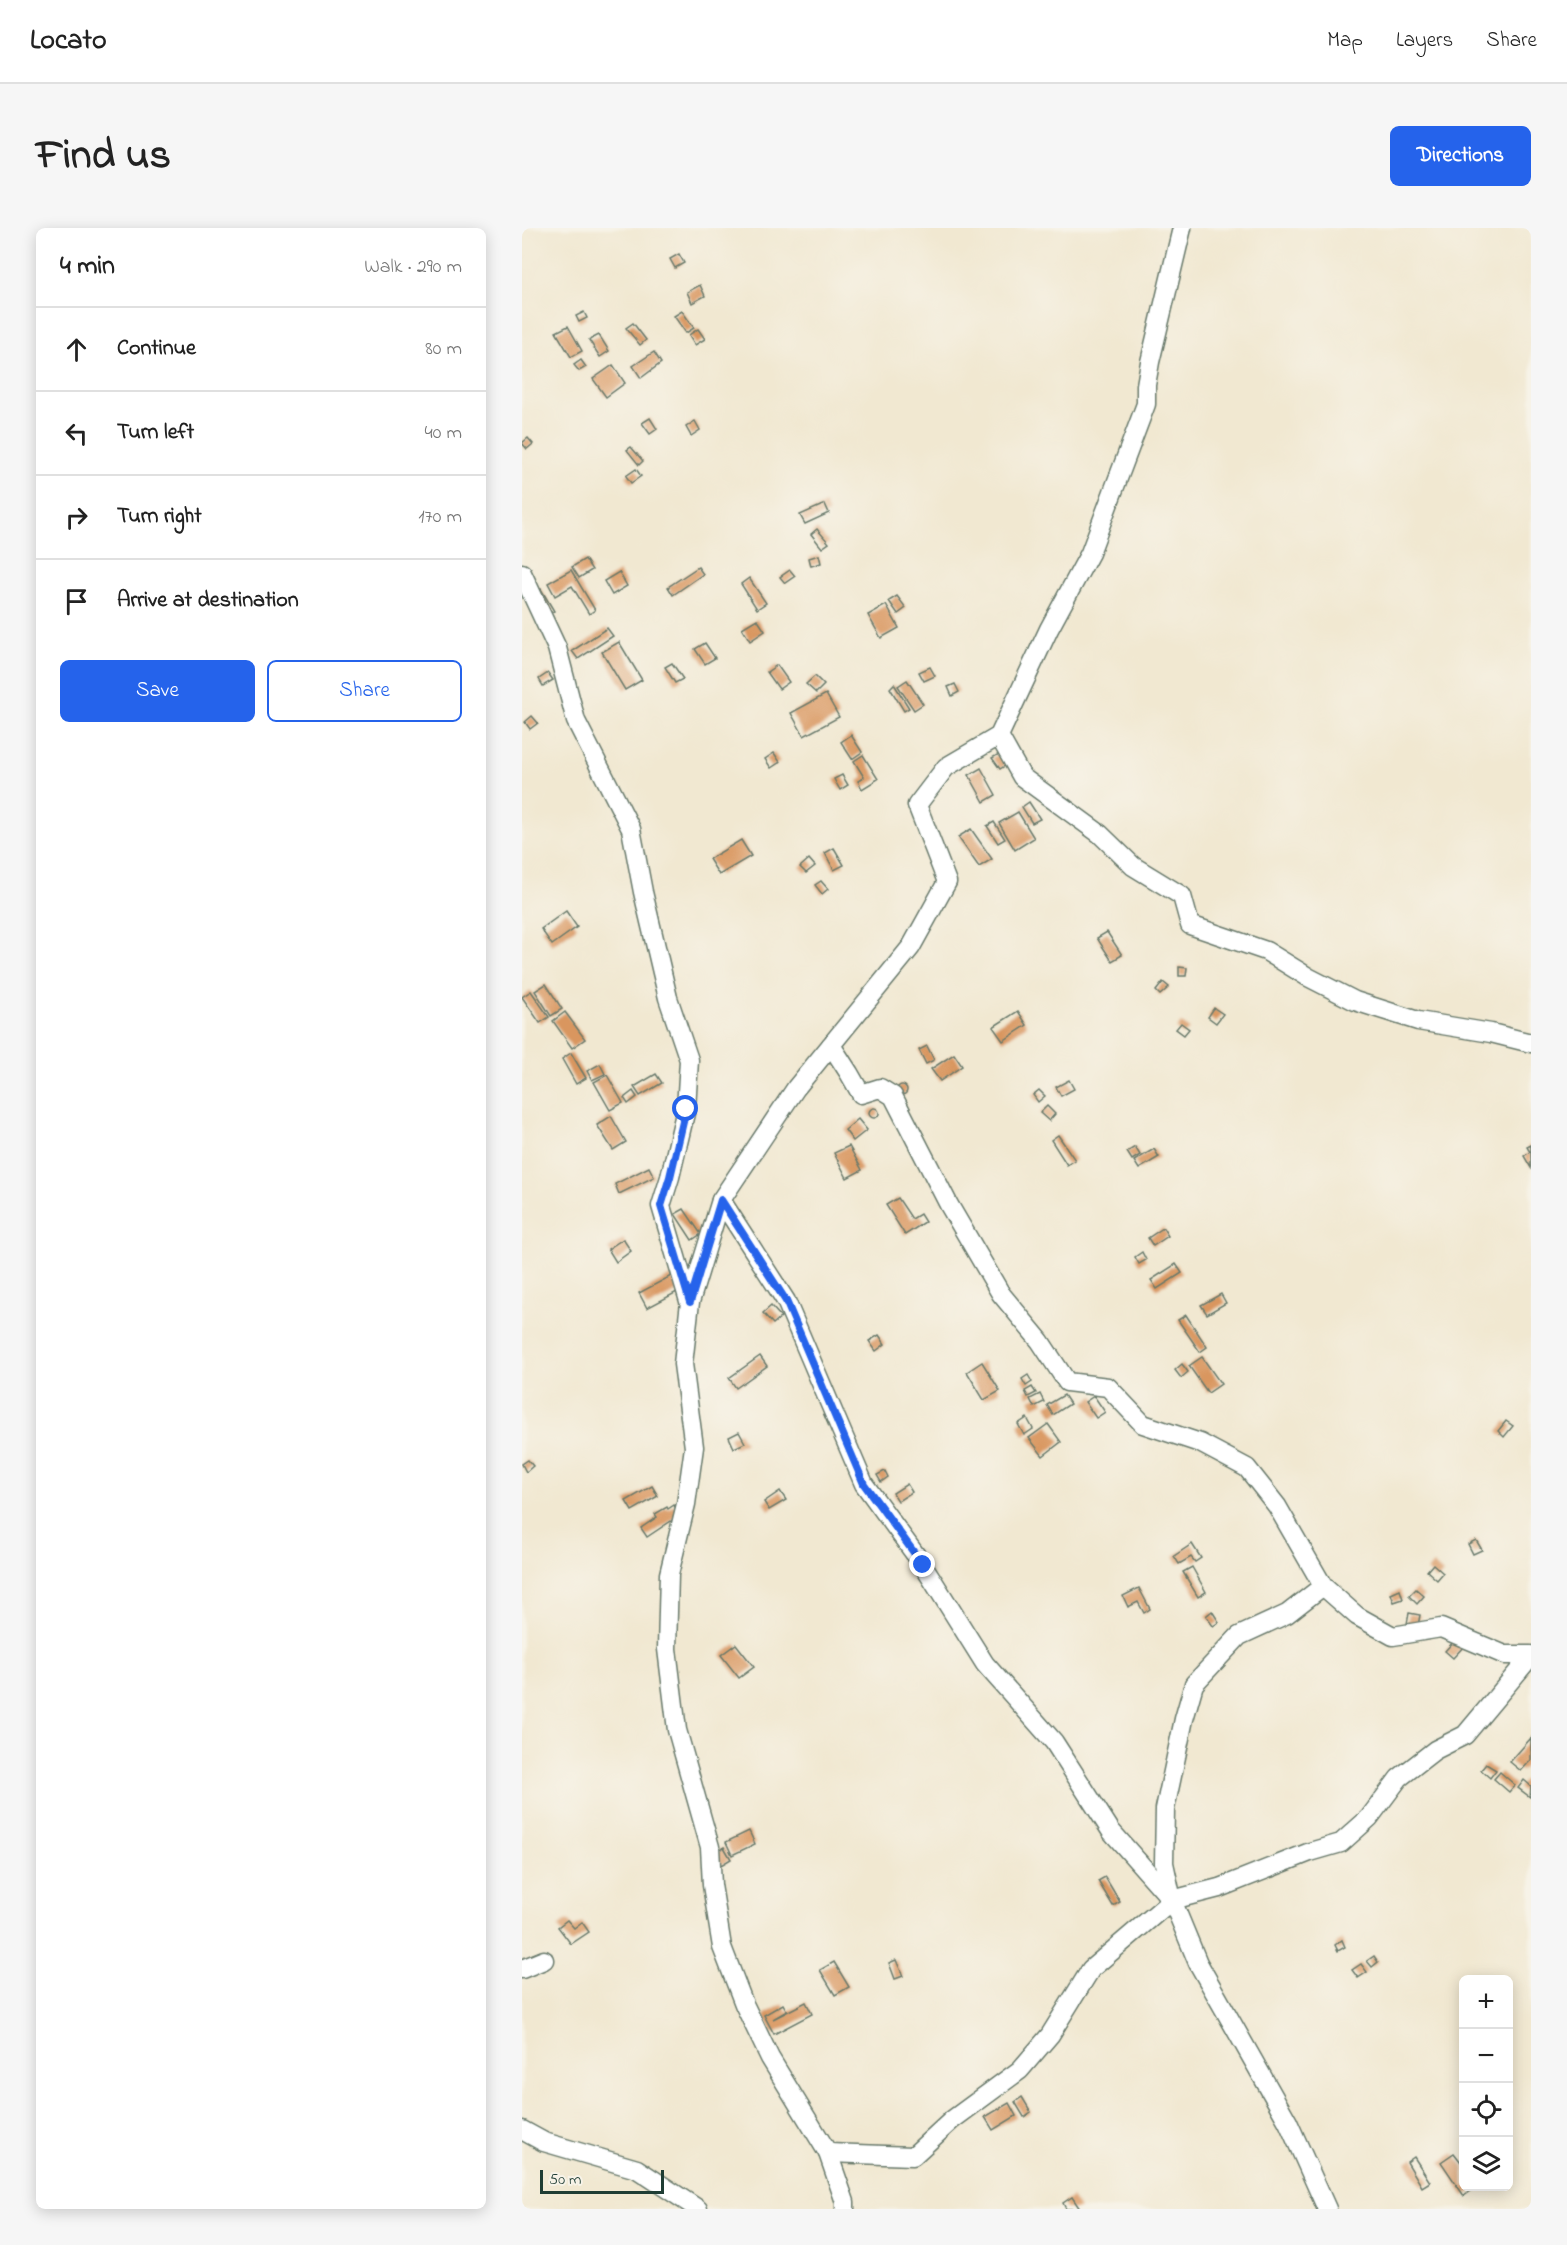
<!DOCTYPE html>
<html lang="en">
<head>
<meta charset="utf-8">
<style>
  :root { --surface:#fff; --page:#f6f6f6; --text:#222; --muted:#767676; --line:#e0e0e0; --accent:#2563eb }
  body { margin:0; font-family:"Indie Flower",sans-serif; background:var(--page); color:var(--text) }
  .controls { position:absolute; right:18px; bottom:18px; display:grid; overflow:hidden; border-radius:9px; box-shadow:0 3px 15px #0003 }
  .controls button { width:54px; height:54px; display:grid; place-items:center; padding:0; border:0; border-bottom:2px solid var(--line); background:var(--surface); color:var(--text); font:30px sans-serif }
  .scale { position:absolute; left:18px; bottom:15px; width:124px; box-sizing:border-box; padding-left:6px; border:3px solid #1f3d34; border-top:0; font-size:16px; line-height:21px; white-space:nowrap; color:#1f3d34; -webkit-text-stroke:4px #f7f3e8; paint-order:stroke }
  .stop { position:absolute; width:18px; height:18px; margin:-14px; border:4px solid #2563eb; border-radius:50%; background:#fff }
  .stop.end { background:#2563eb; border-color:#fff; box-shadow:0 2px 6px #0008 }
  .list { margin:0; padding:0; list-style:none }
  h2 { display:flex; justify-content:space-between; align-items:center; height:78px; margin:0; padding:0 24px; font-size:26px }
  h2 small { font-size:20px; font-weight:400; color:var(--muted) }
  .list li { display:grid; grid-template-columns:39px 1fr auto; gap:18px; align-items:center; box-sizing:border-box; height:84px; padding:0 24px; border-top:2px solid var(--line) }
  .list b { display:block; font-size:22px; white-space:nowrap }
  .list em { font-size:20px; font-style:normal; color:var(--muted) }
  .actions { display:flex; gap:12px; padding:18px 24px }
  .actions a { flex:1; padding:14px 0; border:2px solid var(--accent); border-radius:9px; text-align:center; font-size:21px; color:var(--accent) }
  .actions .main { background:var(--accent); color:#fff }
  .icon { flex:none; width:33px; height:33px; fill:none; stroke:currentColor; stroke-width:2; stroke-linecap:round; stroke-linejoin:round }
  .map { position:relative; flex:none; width:1009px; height:1981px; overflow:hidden; border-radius:9px }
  header { display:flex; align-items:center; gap:36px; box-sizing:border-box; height:84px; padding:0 30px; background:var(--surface); border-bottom:2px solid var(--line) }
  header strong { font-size:28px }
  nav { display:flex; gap:33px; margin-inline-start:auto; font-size:21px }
  .intro { display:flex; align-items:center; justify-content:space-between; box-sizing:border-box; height:144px; padding:0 36px }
  h1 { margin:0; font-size:42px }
  .button { padding:15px 27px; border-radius:9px; background:var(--accent); color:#fff; font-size:21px; font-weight:700 }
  main { display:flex; gap:36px; padding:0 36px }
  aside { flex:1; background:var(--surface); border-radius:9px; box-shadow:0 3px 15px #0003 }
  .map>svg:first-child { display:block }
  .building { fill:#d9965e }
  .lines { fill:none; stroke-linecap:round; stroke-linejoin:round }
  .minor-casing { stroke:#68796b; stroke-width:21 }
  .minor { stroke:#fff; stroke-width:18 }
  .route { stroke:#2563eb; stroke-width:8 }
</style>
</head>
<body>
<header>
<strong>Locato</strong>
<nav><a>Map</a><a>Layers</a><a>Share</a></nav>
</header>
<div class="intro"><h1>Find us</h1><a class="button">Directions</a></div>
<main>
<aside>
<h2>4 min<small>Walk · 290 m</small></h2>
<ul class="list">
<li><svg class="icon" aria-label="ahead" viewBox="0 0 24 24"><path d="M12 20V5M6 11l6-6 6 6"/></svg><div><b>Continue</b></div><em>80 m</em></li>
<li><svg class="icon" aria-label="left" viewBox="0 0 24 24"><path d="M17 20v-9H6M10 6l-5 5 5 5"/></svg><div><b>Turn left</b></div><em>40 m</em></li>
<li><svg class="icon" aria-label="right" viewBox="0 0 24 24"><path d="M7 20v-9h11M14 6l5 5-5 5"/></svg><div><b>Turn right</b></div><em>170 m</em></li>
<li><svg class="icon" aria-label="arrive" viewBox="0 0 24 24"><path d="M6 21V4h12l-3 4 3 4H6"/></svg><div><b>Arrive at destination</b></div></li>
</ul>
<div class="actions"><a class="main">Save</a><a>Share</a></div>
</aside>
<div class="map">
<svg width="1009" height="1981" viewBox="0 0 1009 1981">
  <rect width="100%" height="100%" fill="#f7f3e8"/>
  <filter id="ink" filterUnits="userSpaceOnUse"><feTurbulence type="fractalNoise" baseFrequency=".0167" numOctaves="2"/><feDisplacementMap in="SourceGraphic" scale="12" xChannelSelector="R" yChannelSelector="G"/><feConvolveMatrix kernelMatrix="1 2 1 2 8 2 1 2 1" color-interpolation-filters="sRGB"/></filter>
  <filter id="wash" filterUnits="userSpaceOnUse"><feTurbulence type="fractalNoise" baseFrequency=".008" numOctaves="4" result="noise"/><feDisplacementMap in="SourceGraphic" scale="24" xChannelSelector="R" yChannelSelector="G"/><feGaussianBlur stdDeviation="1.35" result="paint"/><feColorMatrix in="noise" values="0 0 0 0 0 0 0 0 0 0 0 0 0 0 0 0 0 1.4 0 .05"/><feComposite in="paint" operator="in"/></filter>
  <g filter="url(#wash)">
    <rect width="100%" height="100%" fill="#f1e8d1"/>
    <g id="blocks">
      <g class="building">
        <path d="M 157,26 L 162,35 L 153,40 L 148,31 Z"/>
        <path d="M 178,57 L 183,68 L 170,75 L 165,64 Z"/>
        <path d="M 160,83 L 172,100 L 164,105 L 152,88 Z"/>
        <path d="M 62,84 L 65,90 L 57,94 L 54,88 Z"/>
        <path d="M 111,95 L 124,112 L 118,117 L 104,100 Z"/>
        <path d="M 46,98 L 60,123 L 49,129 L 34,104 Z"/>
        <path d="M 176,101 L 183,111 L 173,117 L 167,107 Z"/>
        <path d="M 77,107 L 87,123 L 78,129 L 67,112 Z"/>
        <path d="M 132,124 L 139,135 L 119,150 L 111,138 Z"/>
        <path d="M 59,132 L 64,139 L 57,143 L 52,137 Z"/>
        <path d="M 91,137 L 103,155 L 84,169 L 71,151 Z"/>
        <path d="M 128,190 L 135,201 L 128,206 L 120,195 Z"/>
        <path d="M 173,193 L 178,202 L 169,208 L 164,199 Z"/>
        <path d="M 6,210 L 11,216 L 5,221 L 0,215 Z"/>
        <path d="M 109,219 L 121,233 L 117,237 L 105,222 Z"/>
        <path d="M 114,241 L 119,248 L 109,255 L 104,248 Z"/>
        <path d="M 303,276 L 307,285 L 283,296 L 278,287 Z"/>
        <path d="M 295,301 L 307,315 L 300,320 L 289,306 Z"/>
        <path d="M 297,327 L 299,335 L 289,338 L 287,330 Z"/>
        <path d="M 63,331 L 70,342 L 57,350 L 50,339 Z"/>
        <path d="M 176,339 L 181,346 L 151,367 L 146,359 Z"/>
        <path d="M 49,342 L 73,382 L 67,386 L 50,358 L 33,368 L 26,355 Z"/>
        <path d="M 268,342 L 273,348 L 263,355 L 258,349 Z"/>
        <path d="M 97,344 L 105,358 L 90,367 L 82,353 Z"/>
        <path d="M 227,350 L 244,375 L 235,381 L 219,356 Z"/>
        <path d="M 19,361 L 32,383 L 24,388 L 11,365 Z"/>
        <path d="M 375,368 L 384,380 L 376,386 L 367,373 Z"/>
        <path d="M 364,377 L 377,400 L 359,410 L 346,387 Z"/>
        <path d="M 235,391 L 243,403 L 228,413 L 220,400 Z"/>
        <path d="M 85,400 L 91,408 L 56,431 L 50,423 Z"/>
        <path d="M 97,414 L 120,452 L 103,462 L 80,424 Z"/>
        <path d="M 183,415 L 193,430 L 183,436 L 173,421 Z"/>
        <path d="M 150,435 L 161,451 L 153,455 L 143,439 Z"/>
        <path d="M 255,437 L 267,454 L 257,461 L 245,444 Z"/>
        <path d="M 408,439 L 413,448 L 402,453 L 397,444 Z"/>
        <path d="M 26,445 L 31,452 L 21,458 L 17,451 Z"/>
        <path d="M 293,448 L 302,457 L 294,465 L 284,456 Z"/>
        <path d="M 385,452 L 401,476 L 392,482 L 376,458 Z"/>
        <path d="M 372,456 L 387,480 L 382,483 L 368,460 Z"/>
        <path d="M 433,456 L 437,464 L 430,468 L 426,459 Z"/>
        <path d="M 304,466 L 317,489 L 282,508 L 269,485 Z"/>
        <path d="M 10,488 L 16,495 L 8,501 L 3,494 Z"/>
        <path d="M 329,507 L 340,524 L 330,531 L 319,514 Z"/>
        <path d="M 252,525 L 258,534 L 249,540 L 243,531 Z"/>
        <path d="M 477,526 L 484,537 L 478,541 L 470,530 Z"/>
        <path d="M 341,527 L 356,551 L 340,561 L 336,553 L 342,549 L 332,533 Z"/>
        <path d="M 459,540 L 474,567 L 462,574 L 447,547 Z"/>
        <path d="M 320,547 L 326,557 L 318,562 L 312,551 Z"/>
        <path d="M 507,574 L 518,591 L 510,595 L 500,579 Z"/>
        <path d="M 496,584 L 512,610 L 493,622 L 477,595 Z"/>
        <path d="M 472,594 L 483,611 L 476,615 L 465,598 Z"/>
        <path d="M 449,601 L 470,631 L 457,639 L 436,609 Z"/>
        <path d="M 219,612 L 229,628 L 197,647 L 187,631 Z"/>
        <path d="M 312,620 L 322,637 L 312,642 L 303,625 Z"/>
        <path d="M 287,631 L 293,638 L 284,645 L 278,639 Z"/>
        <path d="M 299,653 L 306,661 L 300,666 L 293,657 Z"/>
        <path d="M 44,683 L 55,699 L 30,717 L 19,701 Z"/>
        <path d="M 585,704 L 600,727 L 590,733 L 575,710 Z"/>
        <path d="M 657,739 L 665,740 L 664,748 L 657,748 Z"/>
        <path d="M 641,754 L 647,759 L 638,767 L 634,763 Z"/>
        <path d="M 24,756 L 40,781 L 29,788 L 13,763 Z"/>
        <path d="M 9,763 L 27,789 L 18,795 L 0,769 Z"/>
        <path d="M 692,780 L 701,786 L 694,795 L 686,789 Z"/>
        <path d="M 496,783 L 505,797 L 481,813 L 471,799 Z"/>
        <path d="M 43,784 L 63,811 L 50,820 L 31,793 Z"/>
        <path d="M 659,795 L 667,801 L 662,807 L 654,801 Z"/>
        <path d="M 405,818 L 412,832 L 404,836 L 397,822 Z"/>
        <path d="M 49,825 L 64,850 L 54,856 L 40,831 Z"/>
        <path d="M 432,826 L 440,838 L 418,853 L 409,841 Z"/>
        <path d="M 78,836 L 83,846 L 70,852 L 65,843 Z"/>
        <path d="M 134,846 L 140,855 L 118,868 L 112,859 Z"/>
        <path d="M 85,847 L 101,875 L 88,882 L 72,854 Z"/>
        <path d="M 547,852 L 552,861 L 539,868 L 534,859 Z"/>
        <circle cx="380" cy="862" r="5"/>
        <path d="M 517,862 L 523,868 L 516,874 L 511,867 Z"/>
        <path d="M 111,863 L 115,869 L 106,876 L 102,870 Z"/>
        <path d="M 525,878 L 533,886 L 527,893 L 518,885 Z"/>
        <circle cx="352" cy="885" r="5"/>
        <path d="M 89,888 L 104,914 L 91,922 L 75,897 Z"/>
        <path d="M 336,891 L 345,902 L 331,913 L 323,902 Z"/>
        <path d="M 536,907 L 553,932 L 545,937 L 529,912 Z"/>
        <path d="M 1009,917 L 1009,940 L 1002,928 L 1008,924 L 1005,919 Z"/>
        <path d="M 327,918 L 340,942 L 325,950 L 312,925 Z"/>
        <path d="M 613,919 L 618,927 L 610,932 L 605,924 Z"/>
        <path d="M 632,921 L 637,929 L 617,941 L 612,933 Z"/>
        <path d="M 127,939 L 132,949 L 97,966 L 93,956 Z"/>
        <path d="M 376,970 L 390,991 L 398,986 L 403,994 L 383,1007 L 364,977 Z"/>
        <path d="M 162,981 L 179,1006 L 170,1012 L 153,986 Z"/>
        <path d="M 641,1000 L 646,1008 L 631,1018 L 626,1010 Z"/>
        <path d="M 101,1011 L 109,1023 L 94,1034 L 86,1021 Z"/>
        <path d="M 620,1024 L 624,1032 L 617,1036 L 613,1029 Z"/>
        <path d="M 654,1036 L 660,1045 L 635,1061 L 629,1052 Z"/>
        <path d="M 149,1048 L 157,1063 L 125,1080 L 117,1065 Z"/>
        <path d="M 699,1066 L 704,1075 L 685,1086 L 679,1077 Z"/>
        <path d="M 249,1078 L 259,1089 L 251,1096 L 241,1085 Z"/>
        <path d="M 664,1087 L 685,1119 L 678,1124 L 656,1092 Z"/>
        <path d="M 357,1107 L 363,1116 L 354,1123 L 347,1113 Z"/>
        <path d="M 238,1128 L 245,1138 L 214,1160 L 207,1150 Z"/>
        <path d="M 680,1129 L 699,1156 L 686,1165 L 667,1138 Z"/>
        <path d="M 460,1134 L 478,1163 L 462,1172 L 445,1144 Z"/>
        <path d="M 660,1136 L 666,1144 L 659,1150 L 653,1142 Z"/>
        <path d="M 506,1147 L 510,1154 L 504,1158 L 500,1151 Z"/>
        <path d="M 510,1159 L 514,1165 L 506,1169 L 503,1163 Z"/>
        <path d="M 518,1166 L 522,1174 L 512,1179 L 508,1171 Z"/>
        <path d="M 542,1167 L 548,1176 L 531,1187 L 525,1177 Z"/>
        <path d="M 572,1168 L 583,1184 L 574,1190 L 563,1174 Z"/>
        <path d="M 505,1190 L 511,1201 L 502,1207 L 496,1196 Z"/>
        <path d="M 984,1193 L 991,1198 L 982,1209 L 976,1203 Z"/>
        <path d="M 526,1196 L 539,1214 L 521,1228 L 507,1210 Z"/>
        <path d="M 217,1204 L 223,1215 L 212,1220 L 207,1209 Z"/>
        <path d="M 6,1232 L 11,1238 L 4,1244 L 0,1236 Z"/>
        <path d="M 363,1243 L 366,1249 L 359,1254 L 355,1247 Z"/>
        <path d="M 385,1256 L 390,1264 L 376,1273 L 371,1265 Z"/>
        <path d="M 130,1258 L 136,1268 L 110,1283 L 104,1273 Z"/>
        <path d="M 258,1263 L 264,1272 L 247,1282 L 242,1274 Z"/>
        <path d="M 152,1277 L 158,1287 L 125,1309 L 119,1300 L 135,1289 L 133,1286 L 145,1279 L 146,1281 Z"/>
        <path d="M 954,1312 L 960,1322 L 951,1326 L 946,1316 Z"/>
        <path d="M 670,1316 L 679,1330 L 673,1334 L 669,1329 L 657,1336 L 652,1328 Z"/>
        <path d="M 911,1336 L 921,1345 L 915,1352 L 905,1343 Z"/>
        <path d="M 670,1339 L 684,1364 L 676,1369 L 661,1344 Z"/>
        <path d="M 617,1360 L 628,1381 L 622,1385 L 616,1374 L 606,1379 L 601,1368 Z"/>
        <path d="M 894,1361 L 902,1368 L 895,1376 L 887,1368 Z"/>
        <path d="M 878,1362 L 881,1371 L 872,1374 L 869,1366 Z"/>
        <path d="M 690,1383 L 697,1394 L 691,1398 L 684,1388 Z"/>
        <path d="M 887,1385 L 898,1387 L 896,1398 L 885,1396 Z"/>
        <path d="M 935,1410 L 943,1417 L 931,1430 L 923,1423 Z"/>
        <path d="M 214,1416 L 232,1439 L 217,1450 L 199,1427 Z"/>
        <path d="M 1009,1510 L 1009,1532 L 999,1543 L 988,1534 Z"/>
        <path d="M 964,1536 L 974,1542 L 968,1550 L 959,1542 Z"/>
        <path d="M 978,1544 L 993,1557 L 987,1564 L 972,1551 Z"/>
        <path d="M 1002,1552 L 1009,1558 L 1008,1569 L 996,1560 Z"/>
        <path d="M 227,1603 L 233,1616 L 210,1627 L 204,1614 Z"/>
        <path d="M 202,1619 L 209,1631 L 199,1637 L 192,1625 Z"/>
        <path d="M 583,1649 L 598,1674 L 591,1678 L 576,1653 Z"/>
        <path d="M 45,1692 L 52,1700 L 60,1694 L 67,1704 L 49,1716 L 36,1699 Z"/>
        <path d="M 820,1712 L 823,1719 L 816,1723 L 813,1717 Z"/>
        <path d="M 852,1728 L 856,1734 L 850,1739 L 845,1733 Z"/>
        <path d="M 374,1732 L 381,1748 L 373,1751 L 367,1735 Z"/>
        <path d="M 312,1734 L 327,1759 L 313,1767 L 298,1742 Z"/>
        <path d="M 839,1736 L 845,1744 L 836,1750 L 830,1742 Z"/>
        <path d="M 284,1774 L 290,1786 L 252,1806 L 242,1787 L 261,1776 L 265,1783 L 251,1791 Z"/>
        <path d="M 500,1869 L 509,1884 L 502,1889 L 493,1874 Z"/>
        <path d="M 487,1875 L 494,1888 L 471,1902 L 463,1889 Z"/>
        <path d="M 932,1925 L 942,1938 L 942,1958 L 956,1958 L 942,1968 L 919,1934 Z"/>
        <path d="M 892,1929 L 908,1954 L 900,1959 L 885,1934 Z"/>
        <path d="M 550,1969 L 558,1981 L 544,1981 L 541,1975 Z"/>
      </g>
    </g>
  </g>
  <g filter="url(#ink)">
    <use href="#blocks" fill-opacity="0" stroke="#68796b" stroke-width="1.5"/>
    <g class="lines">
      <defs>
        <g id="minor">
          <path d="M 0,345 L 35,420 L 54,493 L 109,601 L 121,664 L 146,770 L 167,832 L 164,881 L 148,949 L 139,978 L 167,1073"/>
          <path d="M 477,508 L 500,549 L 578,606 L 611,638 L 660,668 L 668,697 L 744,723 L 786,749 L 833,773 L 896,793 L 969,805 L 1009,815"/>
          <path d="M 309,817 L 327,845 L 339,866 L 358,860 L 371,868 L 427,977 L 479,1066 L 518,1113 L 545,1154 L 586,1159 L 621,1196 L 678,1215 L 725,1240 L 755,1278 L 801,1358 L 835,1388 L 871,1408 L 919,1400 L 983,1427 L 1009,1427"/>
          <path d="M 199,972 L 264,1073 L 342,1256 L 401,1337 L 463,1436 L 532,1514 L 589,1603 L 650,1672"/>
          <path d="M 801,1358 L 765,1386 L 717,1408 L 672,1456 L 662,1491 L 643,1581 L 642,1635 L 650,1672 L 676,1735 L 766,1894 L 805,1981"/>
          <path d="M 0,1741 L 22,1732"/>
          <path d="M 0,1902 L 22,1914 L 115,1941 L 176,1981"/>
          <path d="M 306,1925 L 391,1928 L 430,1892 L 498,1842 L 528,1807 L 569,1741 L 650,1672 L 697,1660 L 788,1624 L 819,1615 L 847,1590 L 877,1550 L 913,1522 L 943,1507 L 1009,1428"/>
          <path d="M 323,1981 L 323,1974 L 306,1925 L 248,1830 L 222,1776 L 200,1719 L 190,1657 L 188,1619 L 155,1502 L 145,1421 L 147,1346 L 164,1276 L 172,1219 L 161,1136 L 168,1074 L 199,972 L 274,860 L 389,719 L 425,654 L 395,577 L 424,539 L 477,508 L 527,401 L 568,325 L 624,176 L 624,157 L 628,134 L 660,0"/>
        </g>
      </defs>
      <use href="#minor" class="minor-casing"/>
      <use href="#minor" class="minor"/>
    </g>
  </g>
  <g class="lines" filter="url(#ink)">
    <path class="route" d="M 164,881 L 148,949 L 139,978 L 168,1074 L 199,972 L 264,1073 L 342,1256 L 401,1337"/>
  </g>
</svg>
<div class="controls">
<button>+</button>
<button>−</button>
<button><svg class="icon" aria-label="locate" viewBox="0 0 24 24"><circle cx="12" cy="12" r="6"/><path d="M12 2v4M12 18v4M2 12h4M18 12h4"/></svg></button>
<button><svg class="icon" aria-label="layers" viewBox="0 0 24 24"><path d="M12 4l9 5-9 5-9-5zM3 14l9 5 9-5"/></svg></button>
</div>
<div class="scale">50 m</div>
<div class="stop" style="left:164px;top:881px"></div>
<div class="stop end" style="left:401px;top:1337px"></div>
</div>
</main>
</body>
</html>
